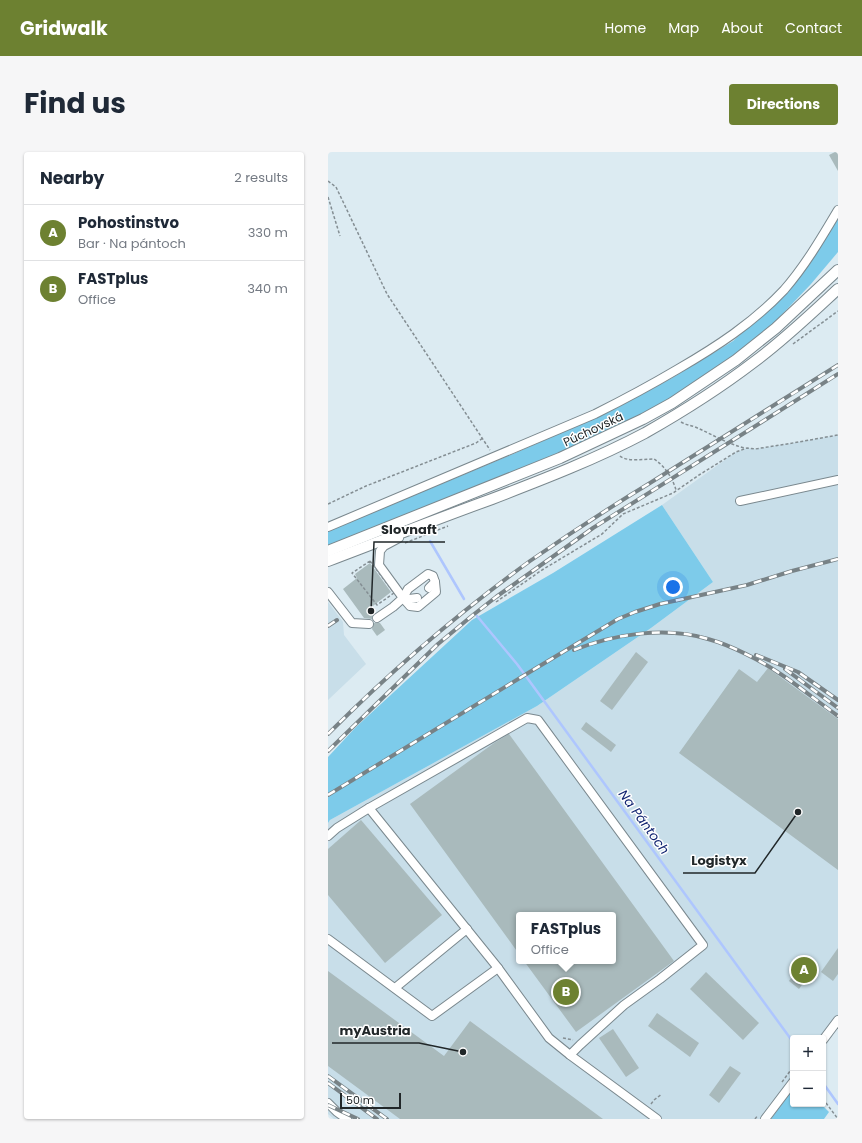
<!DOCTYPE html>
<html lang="en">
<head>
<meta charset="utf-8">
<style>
  :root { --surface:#fff; --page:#f6f6f7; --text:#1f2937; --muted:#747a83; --line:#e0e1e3; --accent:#6d8131 }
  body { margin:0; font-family:Poppins,sans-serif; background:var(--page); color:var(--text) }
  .controls { position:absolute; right:12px; bottom:12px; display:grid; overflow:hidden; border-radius:4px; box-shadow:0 1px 3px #0004 }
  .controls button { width:36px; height:36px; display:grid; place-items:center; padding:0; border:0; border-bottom:1px solid var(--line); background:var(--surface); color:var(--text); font:20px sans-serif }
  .scale { position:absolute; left:12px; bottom:10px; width:61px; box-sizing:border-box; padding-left:4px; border:2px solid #212729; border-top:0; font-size:11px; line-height:14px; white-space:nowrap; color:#212729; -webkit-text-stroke:3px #fff; paint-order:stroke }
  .you { position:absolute; left:345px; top:435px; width:14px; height:14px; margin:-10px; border:3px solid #fff; border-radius:50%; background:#1a73e8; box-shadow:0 0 0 6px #1a73e833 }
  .badge { display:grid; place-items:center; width:26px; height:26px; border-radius:50%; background:var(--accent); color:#fff; font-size:13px; font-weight:700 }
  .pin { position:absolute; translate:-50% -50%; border:2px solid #fff; box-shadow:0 1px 4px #0006 }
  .popup { position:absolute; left:188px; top:760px; width:100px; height:52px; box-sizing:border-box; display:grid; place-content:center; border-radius:4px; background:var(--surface); filter:drop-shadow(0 1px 3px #0005); font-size:13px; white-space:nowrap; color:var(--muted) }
  .popup b { font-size:15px; color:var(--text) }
  .popup::after { content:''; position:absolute; left:50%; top:100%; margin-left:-8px; border:8px solid transparent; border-top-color:var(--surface) }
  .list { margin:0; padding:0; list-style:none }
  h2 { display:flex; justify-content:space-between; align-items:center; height:52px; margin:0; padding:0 16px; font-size:17px }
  h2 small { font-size:13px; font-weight:400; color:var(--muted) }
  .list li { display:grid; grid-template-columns:26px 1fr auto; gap:12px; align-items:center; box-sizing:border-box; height:56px; padding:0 16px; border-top:1px solid var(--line) }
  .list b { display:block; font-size:15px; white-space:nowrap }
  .list p { margin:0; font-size:13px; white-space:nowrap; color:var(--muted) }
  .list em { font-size:13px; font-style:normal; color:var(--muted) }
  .map { position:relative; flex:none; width:510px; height:967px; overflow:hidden; border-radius:4px }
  header { display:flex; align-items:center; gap:24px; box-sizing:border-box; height:56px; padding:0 20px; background:var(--accent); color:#fff }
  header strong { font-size:19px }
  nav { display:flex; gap:22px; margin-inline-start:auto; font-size:14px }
  .intro { display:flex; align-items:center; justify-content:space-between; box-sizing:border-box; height:96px; padding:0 24px }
  h1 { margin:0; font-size:28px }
  .button { padding:10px 18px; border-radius:4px; background:var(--accent); color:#fff; font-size:14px; font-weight:700 }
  main { display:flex; gap:24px; padding:0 24px }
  aside { flex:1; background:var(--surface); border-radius:4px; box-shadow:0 1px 3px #0004 }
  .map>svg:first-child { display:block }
  .built { fill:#c8dee9; fill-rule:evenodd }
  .green { fill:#7dcbea }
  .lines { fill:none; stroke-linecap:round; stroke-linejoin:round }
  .stream { stroke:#aec6fe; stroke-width:2.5 }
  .building { fill:#a9babc }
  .minor-casing { stroke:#7a888e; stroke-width:10 }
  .major-casing { stroke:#7a888e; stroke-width:12 }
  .path { stroke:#848e93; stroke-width:1.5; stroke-dasharray:3 2; stroke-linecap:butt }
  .minor { stroke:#fff; stroke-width:8 }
  .major { stroke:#fff; stroke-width:10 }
  .rail-casing { stroke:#788286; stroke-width:4 }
  .rail { stroke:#fff; stroke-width:2.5; stroke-dasharray:8; stroke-linecap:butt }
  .labels { text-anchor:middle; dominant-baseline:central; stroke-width:3; stroke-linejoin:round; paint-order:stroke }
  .street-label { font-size:12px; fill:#212729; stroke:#fff }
  .water-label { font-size:13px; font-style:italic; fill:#112471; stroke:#fff }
  .leader { fill:none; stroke:#212729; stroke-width:1.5 }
  .callout-dot { fill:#212729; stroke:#fff; stroke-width:1.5 }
  .callout-label { font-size:13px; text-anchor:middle; font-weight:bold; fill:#212729; stroke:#fff; stroke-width:3; stroke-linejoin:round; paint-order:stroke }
</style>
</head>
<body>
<header>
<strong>Gridwalk</strong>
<nav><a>Home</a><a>Map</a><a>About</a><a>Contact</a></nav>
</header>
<div class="intro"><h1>Find us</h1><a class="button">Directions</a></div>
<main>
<aside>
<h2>Nearby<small>2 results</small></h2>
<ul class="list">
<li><span class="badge">A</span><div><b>Pohostinstvo</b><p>Bar · Na pántoch</p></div><em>330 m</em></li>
<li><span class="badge">B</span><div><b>FASTplus</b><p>Office</p></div><em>340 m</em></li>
</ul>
</aside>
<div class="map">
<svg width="510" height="967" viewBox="0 0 510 967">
  <rect width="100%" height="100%" fill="#dcebf2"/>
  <g class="built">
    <path d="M 510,283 L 510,867 L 495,886 L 465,886 L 465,929 L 437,967 L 6,967 L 0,962 L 0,671 L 2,668 L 209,554 L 323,476 L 385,430 L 334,353 L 408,300 L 419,296 L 427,297 L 459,292 ZM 191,763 L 285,763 L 285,809 L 191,809 Z"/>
    <path d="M 0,450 L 15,470 L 16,483 L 38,512 L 0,548 Z"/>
  </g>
  <g class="green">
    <path d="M 510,64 L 510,100 L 483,132 L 445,172 L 408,202 L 353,240 L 299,270 L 255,291 L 0,394 L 0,379 L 185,302 L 283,259 L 344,226 L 405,189 L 434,163 L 472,123 L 498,86 Z"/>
    <path d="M 334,353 L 385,430 L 323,476 L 209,554 L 2,668 L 0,671 L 0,605 L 28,575 L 144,468 L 225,421 Z"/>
    <path d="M 465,937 L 465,952 L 493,952 L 501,960 L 496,967 L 443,967 Z"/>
  </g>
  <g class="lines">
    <g class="stream">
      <path d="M 102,389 L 136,447"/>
      <path d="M 149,464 L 189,512 L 465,890"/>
      <path d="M 495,931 L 510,952"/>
    </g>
  </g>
  <g class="building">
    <path d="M 507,0 L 510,0 L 510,19 L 501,3 Z"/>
    <path d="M 42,411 L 63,440 L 41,457 L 45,462 L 44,467 L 36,466 L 15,437 L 29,426 L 27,422 Z"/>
    <path d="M 46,471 L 52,471 L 57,478 L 49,484 L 44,477 Z"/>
    <path d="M 308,500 L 320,510 L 284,558 L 272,549 Z"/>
    <path d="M 440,516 L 510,567 L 510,718 L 351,601 L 411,517 L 429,530 Z"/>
    <path d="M 258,570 L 288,593 L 283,600 L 253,577 Z"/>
    <path d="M 181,582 L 346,809 L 248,880 L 196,809 L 285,809 L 285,763 L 191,763 L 191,802 L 82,652 L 166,591 Z"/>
    <path d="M 33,668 L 114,763 L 57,811 L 0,743 L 0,697 Z"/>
    <path d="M 510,796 L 510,822 L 505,829 L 493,820 Z"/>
    <path d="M 479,805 L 489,812 L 471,837 L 461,829 L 473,811 L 474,811 Z"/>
    <path d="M 0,819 L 116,904 L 142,869 L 275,967 L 72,967 L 0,914 Z"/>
    <path d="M 378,820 L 431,871 L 415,888 L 362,837 Z"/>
    <path d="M 329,861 L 371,891 L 362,905 L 320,874 Z"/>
    <path d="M 285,877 L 311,916 L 298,925 L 271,886 Z"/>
    <path d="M 402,914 L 413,921 L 391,951 L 381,943 Z"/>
  </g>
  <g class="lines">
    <defs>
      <g id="minor">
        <path d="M 412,349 L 510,328"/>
        <path d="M 0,375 L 267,262 C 295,248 323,233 350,217 C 388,195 425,171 456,138 C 477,114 494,85 510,58"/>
        <path d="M 0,440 L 24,471 L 41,472"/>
        <path d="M 75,446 L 80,437 L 100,422 L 105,424 L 107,430 L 101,436"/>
        <path d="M 75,446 L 82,454 L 90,455 L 108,440 L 107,430"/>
        <path d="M 75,446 L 81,447 L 89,446"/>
        <path d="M 49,466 L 65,455 L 75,446 L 51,413 L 52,399 L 56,394 L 71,386"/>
        <path d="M 0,684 L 9,676 L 41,656"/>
        <path d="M 0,787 L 104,864 L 170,816 L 221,886 L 242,903 L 329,967"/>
        <path d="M 170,816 L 41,656 L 199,566 L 210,568 L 375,793 L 332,827 L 296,853 L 252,893 L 242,903"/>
        <path d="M 67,836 L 139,777"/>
        <path d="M 495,888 L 510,868"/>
        <path d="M 0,951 L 9,960 L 19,967"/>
        <path d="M 437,967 L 465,930"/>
      </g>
      <g id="major">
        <path d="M 0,399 L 232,306 L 315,267 L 344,251 L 408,208 L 448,176 L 510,118"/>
        <path d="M 0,409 C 55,388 109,367 164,347 C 216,327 268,307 317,281 C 354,260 392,236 426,210 C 456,188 483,162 510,137"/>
      </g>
    </defs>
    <use href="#minor" class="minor-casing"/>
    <use href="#major" class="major-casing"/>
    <g class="path">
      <path d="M 0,29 L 8,35 L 59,142 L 162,298"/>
      <path d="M 0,45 L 12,84"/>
      <path d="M 465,192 L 510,159"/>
      <path d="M 353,270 C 358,273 362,273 367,275 C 384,282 399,292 417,296"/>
      <path d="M 292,304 C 298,310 317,307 326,307 C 337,314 345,327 348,338"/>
      <path d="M 0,352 L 38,334 L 148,291 L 155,286"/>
      <path d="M 77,391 L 120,374"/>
      <path d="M 42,409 L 66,441 L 49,453 L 24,421 Z"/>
      <path d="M 168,450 L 214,418 L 274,382 L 295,362 L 345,341 L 371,323 L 408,300 L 419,296 L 427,297 L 459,292 L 510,283"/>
      <path d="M 235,886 L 245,888"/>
      <path d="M 454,930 L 465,915"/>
      <path d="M 495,947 L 510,967"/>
      <path d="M 323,952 L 326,948 L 334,942"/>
      <path d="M 427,967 L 430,963"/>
    </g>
    <use href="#minor" class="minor"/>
    <use href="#major" class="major"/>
    <defs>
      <g id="rail">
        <path d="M 0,474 L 9,468"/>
        <path d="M 246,498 C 286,482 338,474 380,487 C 402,493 432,508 451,521 C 471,534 490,550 510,564"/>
        <path d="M 428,503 L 470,520 L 510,548"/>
        <path d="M 457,517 L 510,556"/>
        <path d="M 0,582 C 63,519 130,461 202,409 C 241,382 281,356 322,331 C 384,292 447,253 510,213"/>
        <path d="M 0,599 L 110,492 L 145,463 L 168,445 L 265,376 L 510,222"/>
        <path d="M 0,643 L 205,518 L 290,467 L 307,460 L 332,452 L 419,433 L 464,419 L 510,407"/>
        <path d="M 0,924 L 59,967"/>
        <path d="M 0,931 L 49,967"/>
        <path d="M 0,953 L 30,967"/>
      </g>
    </defs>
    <use href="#rail" class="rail-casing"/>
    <use href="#rail" class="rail"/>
  </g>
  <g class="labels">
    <g class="street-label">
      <text transform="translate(265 277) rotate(-25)">Púchovská</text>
    </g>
    <g class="water-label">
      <text transform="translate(316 670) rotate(54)">Na Pántoch</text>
    </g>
  </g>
  <path class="leader" d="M43 459L46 390H117M470 660L427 721H355M135 900L91 891H4"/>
  <g class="callout-dot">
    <circle cx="43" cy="459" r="4"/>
    <circle cx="470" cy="660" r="4"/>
    <circle cx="135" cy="900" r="4"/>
  </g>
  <g class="callout-label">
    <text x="81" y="382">Slovnaft</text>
    <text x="391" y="713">Logistyx</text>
    <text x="47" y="883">myAustria</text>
  </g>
</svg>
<div class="controls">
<button>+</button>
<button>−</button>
</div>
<div class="scale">50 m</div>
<div class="you"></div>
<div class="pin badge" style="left:476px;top:818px">A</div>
<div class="pin badge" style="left:238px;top:840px">B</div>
<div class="popup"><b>FASTplus</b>Office</div>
</div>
</main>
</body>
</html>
